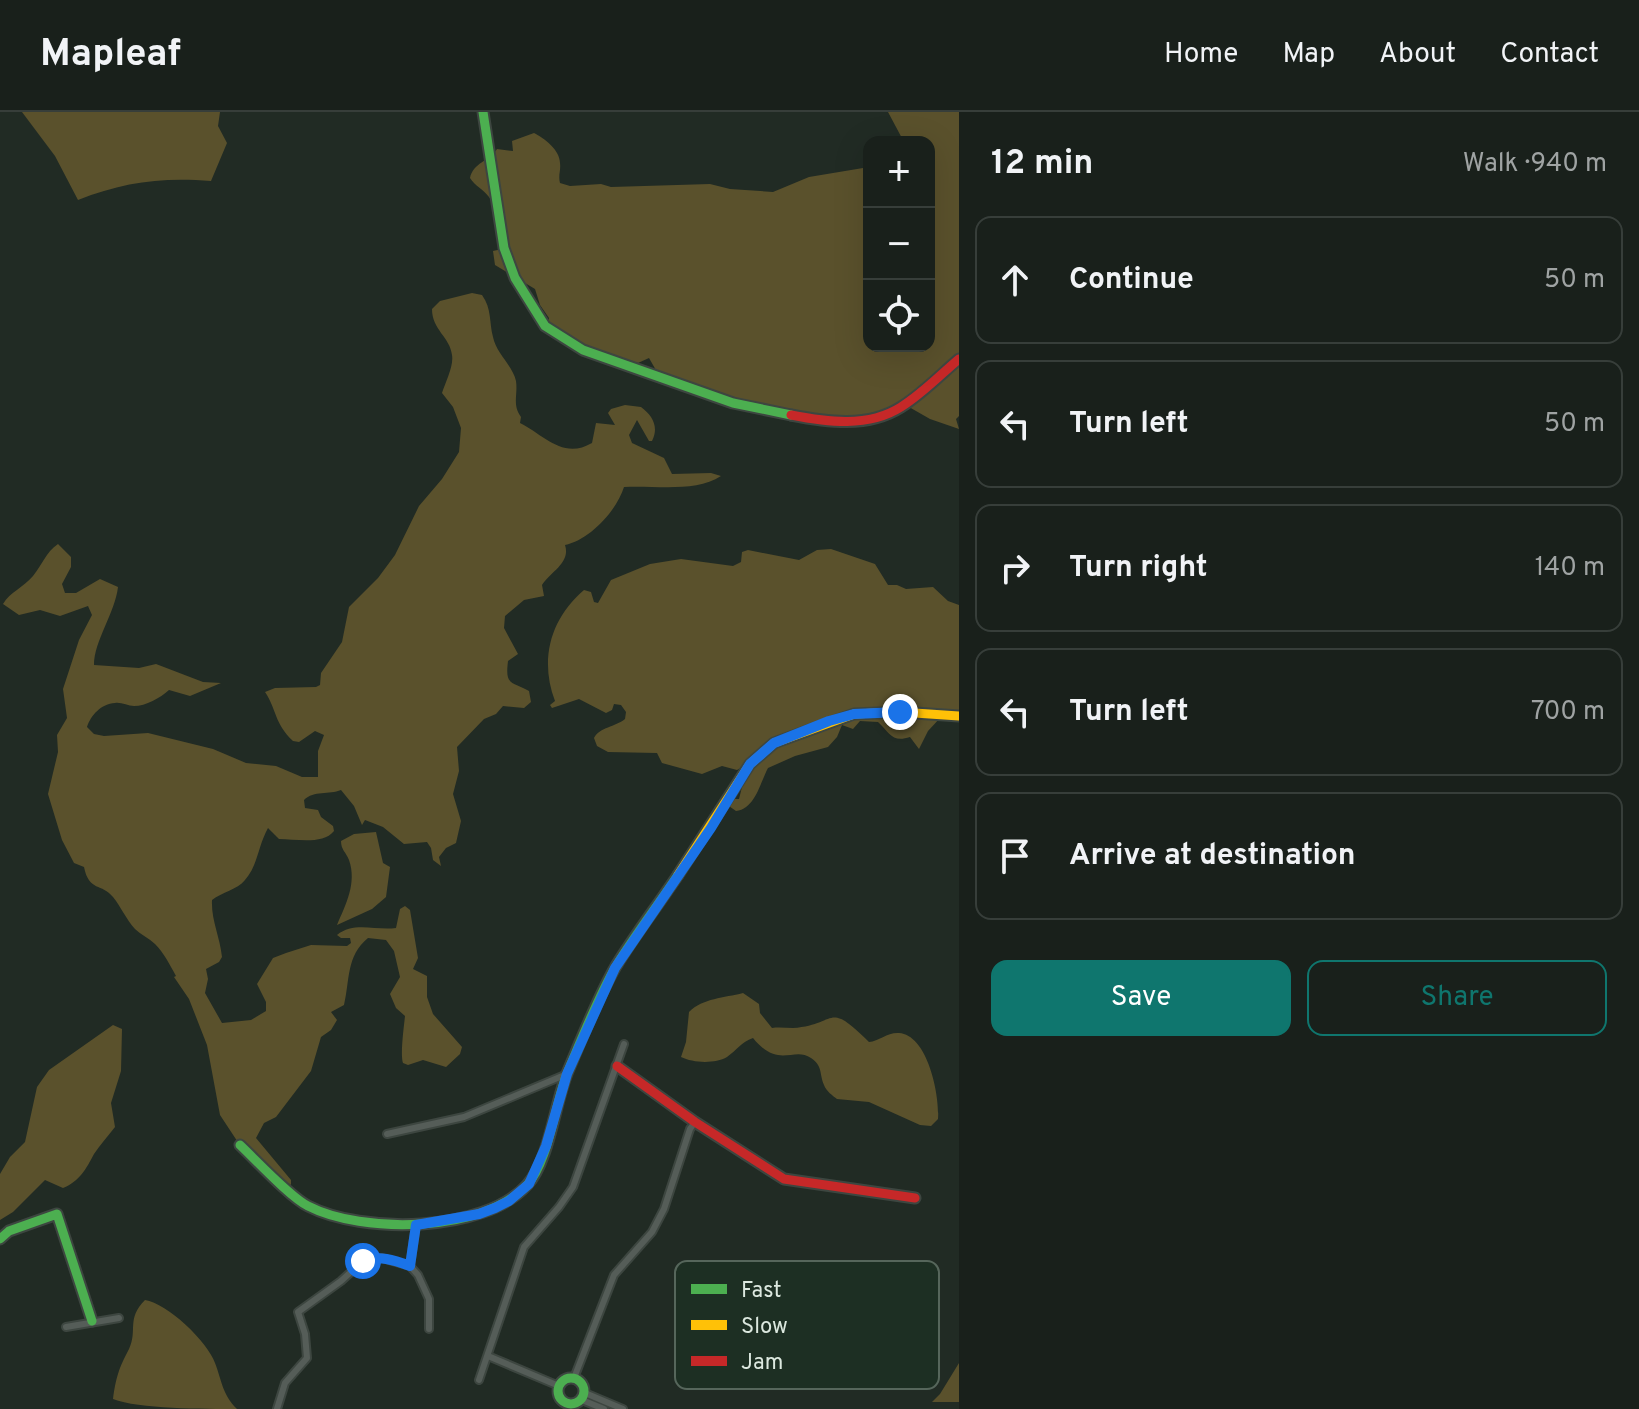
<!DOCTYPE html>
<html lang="en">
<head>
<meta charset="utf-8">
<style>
  :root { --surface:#19201b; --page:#262d28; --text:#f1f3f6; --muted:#9fa3a3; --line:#373e3a; --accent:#0f766e }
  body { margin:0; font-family:Overpass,sans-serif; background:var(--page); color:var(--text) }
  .controls { position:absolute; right:24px; top:24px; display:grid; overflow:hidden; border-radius:16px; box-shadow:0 8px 32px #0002 }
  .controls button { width:72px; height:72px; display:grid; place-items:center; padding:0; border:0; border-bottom:2px solid var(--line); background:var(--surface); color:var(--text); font:40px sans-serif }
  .stop { position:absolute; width:24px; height:24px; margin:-18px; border:6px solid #1a73e8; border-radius:50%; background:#fff }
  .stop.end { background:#1a73e8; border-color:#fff; box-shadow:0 2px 8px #0008 }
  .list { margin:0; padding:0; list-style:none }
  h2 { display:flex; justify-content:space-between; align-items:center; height:104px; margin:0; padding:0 32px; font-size:34px }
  h2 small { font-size:26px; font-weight:400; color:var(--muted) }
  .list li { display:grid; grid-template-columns:52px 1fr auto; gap:24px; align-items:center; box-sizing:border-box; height:128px; margin:0 16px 16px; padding:0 16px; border:2px solid var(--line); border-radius:16px }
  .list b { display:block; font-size:30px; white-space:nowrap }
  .list em { font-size:26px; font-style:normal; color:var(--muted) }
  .actions { display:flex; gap:16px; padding:24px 32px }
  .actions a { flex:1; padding:18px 0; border:2px solid var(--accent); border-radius:16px; text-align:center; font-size:28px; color:var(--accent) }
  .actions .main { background:var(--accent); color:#fff }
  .icon { flex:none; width:44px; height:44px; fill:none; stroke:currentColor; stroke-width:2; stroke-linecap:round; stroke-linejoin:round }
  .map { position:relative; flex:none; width:959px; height:1297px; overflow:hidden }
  header { display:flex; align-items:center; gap:48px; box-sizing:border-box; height:112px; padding:0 40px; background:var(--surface); border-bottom:2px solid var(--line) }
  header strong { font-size:38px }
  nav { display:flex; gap:44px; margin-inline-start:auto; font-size:28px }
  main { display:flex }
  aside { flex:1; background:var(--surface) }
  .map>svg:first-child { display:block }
  .forest { fill:#5a512c }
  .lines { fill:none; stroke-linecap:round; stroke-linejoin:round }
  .street-casing { stroke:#3d4640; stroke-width:10 }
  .fast-casing { stroke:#3d4640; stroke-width:13 }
  .slow-casing { stroke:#3d4640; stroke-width:13 }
  .jam-casing { stroke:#3d4640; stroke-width:13 }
  .street { stroke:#555d58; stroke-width:6 }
  .fast { stroke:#4caf50; stroke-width:9 }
  .slow { stroke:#ffc107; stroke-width:9 }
  .jam { stroke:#c62828; stroke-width:9 }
  .route { stroke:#1a73e8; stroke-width:10 }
  .key { fill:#1d2f23; stroke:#56665b; stroke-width:2 }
  .key-label { font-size:22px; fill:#dce8df }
</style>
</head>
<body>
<header>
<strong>Mapleaf</strong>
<nav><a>Home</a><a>Map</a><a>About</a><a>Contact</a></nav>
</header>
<main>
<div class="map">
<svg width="959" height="1297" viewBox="0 0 959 1297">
  <rect width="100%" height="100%" fill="#212b24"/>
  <g class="forest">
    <path d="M 22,0 L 220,0 L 218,14 L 227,31 L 211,69 C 162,65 123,70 78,88 L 55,44 Z"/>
    <path d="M 888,0 L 959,0 L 959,304 L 956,307 L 959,317 L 930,307 L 909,295 L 842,314 L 795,301 L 758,300 L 657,260 L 649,246 L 638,251 L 619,245 L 607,245 L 547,216 L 549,206 L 540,193 L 535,177 L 495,153 L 493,139 L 502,137 C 499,121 498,97 489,85 C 483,77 475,74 470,66 C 473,51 489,49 497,37 L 513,39 L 512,29 L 534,21 C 544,26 560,38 560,51 C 561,59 558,63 560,71 L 570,74 L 601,72 L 611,75 L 710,72 L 730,77 L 773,80 L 809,65 L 869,55 L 869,234 L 929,234 L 929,30 L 904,30 Z"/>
    <path d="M 472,181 L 482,183 C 492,197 489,210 493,225 C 496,241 513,254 516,269 C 518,283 512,293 521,305 L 520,311 C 544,323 563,348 592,331 L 596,311 L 615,313 L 608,301 L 611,297 L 625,293 L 641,295 C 653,304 659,315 652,329 L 649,329 L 637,308 L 629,323 L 632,331 L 664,346 L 672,362 L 711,361 L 721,364 C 695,381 654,373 624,375 C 617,398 590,428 565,433 C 571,451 550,460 542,473 L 544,484 L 524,488 L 505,504 L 504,516 L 518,542 L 508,549 C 505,574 511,569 529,579 L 531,590 L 524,596 L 503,594 L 496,602 L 484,607 L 457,635 L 459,659 L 453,682 L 461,709 L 456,731 L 446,736 L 439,745 L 441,754 L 433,748 L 431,736 L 427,730 L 404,732 L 383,715 L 365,708 L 362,713 L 354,694 L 341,678 C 329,683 314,678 304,688 L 305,696 L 318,698 L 321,705 L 333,714 L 334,719 C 323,733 296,727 279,727 L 268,716 C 258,734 258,753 245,768 C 237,778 222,780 212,788 C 211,808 220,825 222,845 L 219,850 L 206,857 L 208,867 L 205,881 L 222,911 L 251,908 L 266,899 L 266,890 L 257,872 L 273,846 L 286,841 L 311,833 L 347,834 L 351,831 L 350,826 L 341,826 L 337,823 C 354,809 376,819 396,816 L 400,797 L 405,794 L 410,798 L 418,846 L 413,857 L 427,864 L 427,885 L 433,902 L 462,935 L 460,942 L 446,955 L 423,948 L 408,953 L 403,951 C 400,943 404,914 405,904 L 396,896 L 390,882 L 400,865 L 394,839 L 386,828 L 368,826 C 346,844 350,868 344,893 L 331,900 L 337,908 L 331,918 L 321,925 L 311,959 L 276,1005 L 264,1011 L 256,1026 L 291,1068 L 291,1073 L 288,1071 L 282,1077 L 247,1044 L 220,1003 L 207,933 L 189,887 L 174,865 L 176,864 C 170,853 164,841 155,832 C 149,826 141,823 135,817 C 126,807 121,795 113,785 C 102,771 89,780 84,755 L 74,751 L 62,728 L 48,682 L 58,640 L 57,623 L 67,606 L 63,577 L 79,528 L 92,503 L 88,494 L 60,504 L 40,498 L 19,503 L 3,492 C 10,480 24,475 33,464 C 42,453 46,440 58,432 L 71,445 L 71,455 L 62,472 L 65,481 L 76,481 L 100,467 L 118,475 C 115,501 94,529 94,553 L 139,556 L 156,552 L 203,570 L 221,571 L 190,584 L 169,578 C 160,586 146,594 134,594 C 128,594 121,590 115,591 C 101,592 91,603 87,615 L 94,622 L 104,624 L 148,621 L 213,637 L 246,651 L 276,654 L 302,665 L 318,665 L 318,639 L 324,623 L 315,619 L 299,630 L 293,629 C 274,611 277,598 265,580 L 275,576 L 316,575 L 320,573 L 321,561 L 342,530 L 349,495 L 378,466 L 395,443 L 419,394 L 442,367 L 459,340 L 461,316 L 453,295 L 442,281 C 445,271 454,254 452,243 C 450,225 432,218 432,197 L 440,189 Z"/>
    <path d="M 831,437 L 875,452 L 888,473 L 897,473 L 906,477 L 933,475 L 948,489 L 959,493 L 959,605 L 941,605 L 928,619 L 919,637 L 910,625 C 892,631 890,621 878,610 L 860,609 L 853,617 L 842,613 L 837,625 L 828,635 L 795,644 L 768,656 C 760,671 755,697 736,699 L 719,687 L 739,687 L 743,671 L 750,663 L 750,659 L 744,654 L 737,658 L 722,654 L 702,662 L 662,651 L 657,641 L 608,640 L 597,634 L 594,626 C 600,615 615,615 625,607 L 626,600 L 621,593 L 614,592 L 612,598 L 606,601 L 579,587 L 552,596 L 550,593 L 555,589 C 539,547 551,506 584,478 L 591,480 L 594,490 L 598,491 L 611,468 L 650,452 L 681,447 L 733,454 L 741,450 L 742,440 L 748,438 L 799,448 L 817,438 Z"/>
    <path d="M 376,720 L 383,751 L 390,755 L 386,785 L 372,797 L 337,813 C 346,792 357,771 349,748 C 346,740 341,738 341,729 L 354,722 Z"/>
    <path d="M 743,881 L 759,892 L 760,901 L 772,916 C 779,915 786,916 793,916 C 838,913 826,887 869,930 C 879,929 888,920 899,921 C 928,923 940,984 938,1007 L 931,1014 L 920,1013 L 869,990 L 837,987 C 833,984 826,979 824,973 C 819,961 823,954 811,946 C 793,934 779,958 753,926 C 741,930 737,938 727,945 C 715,952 693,951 681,945 L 686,930 L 689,900 C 703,886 724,886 743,881 Z"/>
    <path d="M 113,913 L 122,917 L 121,959 L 111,991 L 115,1015 C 108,1024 100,1033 94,1042 C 86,1057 80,1069 63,1076 L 45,1068 L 13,1100 L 0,1108 L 0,1062 L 10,1045 L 25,1030 L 37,975 L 49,958 Z"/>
    <path d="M 145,1188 C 167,1191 208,1230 215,1251 C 222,1269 222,1282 237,1297 C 205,1297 138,1297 113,1287 C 116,1265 119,1256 129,1237 C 138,1218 126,1207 145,1188 Z"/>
    <path d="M 959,1251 L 959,1290 L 932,1290 L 940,1282 Z"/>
  </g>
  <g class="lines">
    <defs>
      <g id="street">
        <path d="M 387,1022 L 464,1005 L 567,962"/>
        <path d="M 410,1154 L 416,1113"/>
        <path d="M 66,1215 L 119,1206"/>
        <path d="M 488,1244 L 559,1274"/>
        <path d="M 574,1266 L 614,1163 L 652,1120 L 664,1097 L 690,1017 L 695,1010"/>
        <path d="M 479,1268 L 524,1135 L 559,1095 L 573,1075 L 624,932"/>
        <path d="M 585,1281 L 623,1297"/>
        <path d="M 582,1288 L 604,1297"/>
        <path d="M 277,1297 L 285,1271 L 307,1246 L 305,1222 L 298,1200 L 341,1169 L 363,1149 L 382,1146 L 410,1154 L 418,1163 L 429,1187 L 429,1217"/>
      </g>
      <g id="fast">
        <path d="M 483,0 L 504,136 L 515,166 L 545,214 L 583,238 L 733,291 L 791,303"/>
        <path d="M 240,1033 C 256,1048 290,1085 308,1094 C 362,1122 484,1121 527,1073 C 549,1050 555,990 568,959 C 582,926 598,885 616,854 C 635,823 658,793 678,763"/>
        <path d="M 0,1127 L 9,1119 L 57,1102 L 92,1209"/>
        <circle cx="571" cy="1279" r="13"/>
      </g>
      <path id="slow" d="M 678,763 L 750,652 L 774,631 L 854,602 L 900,600 L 959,604"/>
      <g id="jam">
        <path d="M 791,303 C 827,310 868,316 901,295 C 922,282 940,263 959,247"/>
        <path d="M 617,954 L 695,1010 L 784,1067 L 915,1086"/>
      </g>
    </defs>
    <use href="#street" class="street-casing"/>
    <use href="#fast" class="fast-casing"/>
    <use href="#slow" class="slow-casing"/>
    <use href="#jam" class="jam-casing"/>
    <use href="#street" class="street"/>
    <use href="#fast" class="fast"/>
    <use href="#slow" class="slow"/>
    <use href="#jam" class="jam"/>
  </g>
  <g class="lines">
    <path class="route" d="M 363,1149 C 379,1143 394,1148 410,1154 L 416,1113 L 479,1102 L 495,1096 L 509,1089 L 529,1072 L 546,1034 L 567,962 L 615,856 L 711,716 L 750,652 L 774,631 L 829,609 L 854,602 L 900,600"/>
  </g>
  <rect x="675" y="1149" width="264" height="128" rx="12" class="key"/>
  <rect x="691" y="1172" width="36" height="10" fill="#4caf50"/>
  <rect x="691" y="1208" width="36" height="10" fill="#ffc107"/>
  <rect x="691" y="1244" width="36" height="10" fill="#c62828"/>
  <g class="key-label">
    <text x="741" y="1185">Fast</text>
    <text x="741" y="1221">Slow</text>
    <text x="741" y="1257">Jam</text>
  </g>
</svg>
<div class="controls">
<button>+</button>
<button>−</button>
<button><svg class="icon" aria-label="locate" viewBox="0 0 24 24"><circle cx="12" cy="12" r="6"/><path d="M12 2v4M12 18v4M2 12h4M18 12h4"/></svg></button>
</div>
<div class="stop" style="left:363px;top:1149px"></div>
<div class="stop end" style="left:900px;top:600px"></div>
</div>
<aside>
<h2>12 min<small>Walk · 940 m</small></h2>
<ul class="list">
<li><svg class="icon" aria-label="ahead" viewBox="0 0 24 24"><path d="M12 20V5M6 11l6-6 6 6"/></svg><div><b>Continue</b></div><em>50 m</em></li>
<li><svg class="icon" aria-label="left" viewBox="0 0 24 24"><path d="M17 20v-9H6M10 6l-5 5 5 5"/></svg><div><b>Turn left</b></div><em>50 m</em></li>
<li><svg class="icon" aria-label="right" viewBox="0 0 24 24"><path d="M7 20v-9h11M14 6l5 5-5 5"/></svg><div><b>Turn right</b></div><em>140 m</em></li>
<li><svg class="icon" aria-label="left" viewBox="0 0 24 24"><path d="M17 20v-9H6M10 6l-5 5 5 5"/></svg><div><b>Turn left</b></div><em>700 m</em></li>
<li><svg class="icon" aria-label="arrive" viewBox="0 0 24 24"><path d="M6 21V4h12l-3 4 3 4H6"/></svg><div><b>Arrive at destination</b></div></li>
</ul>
<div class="actions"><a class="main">Save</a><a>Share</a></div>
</aside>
</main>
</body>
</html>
